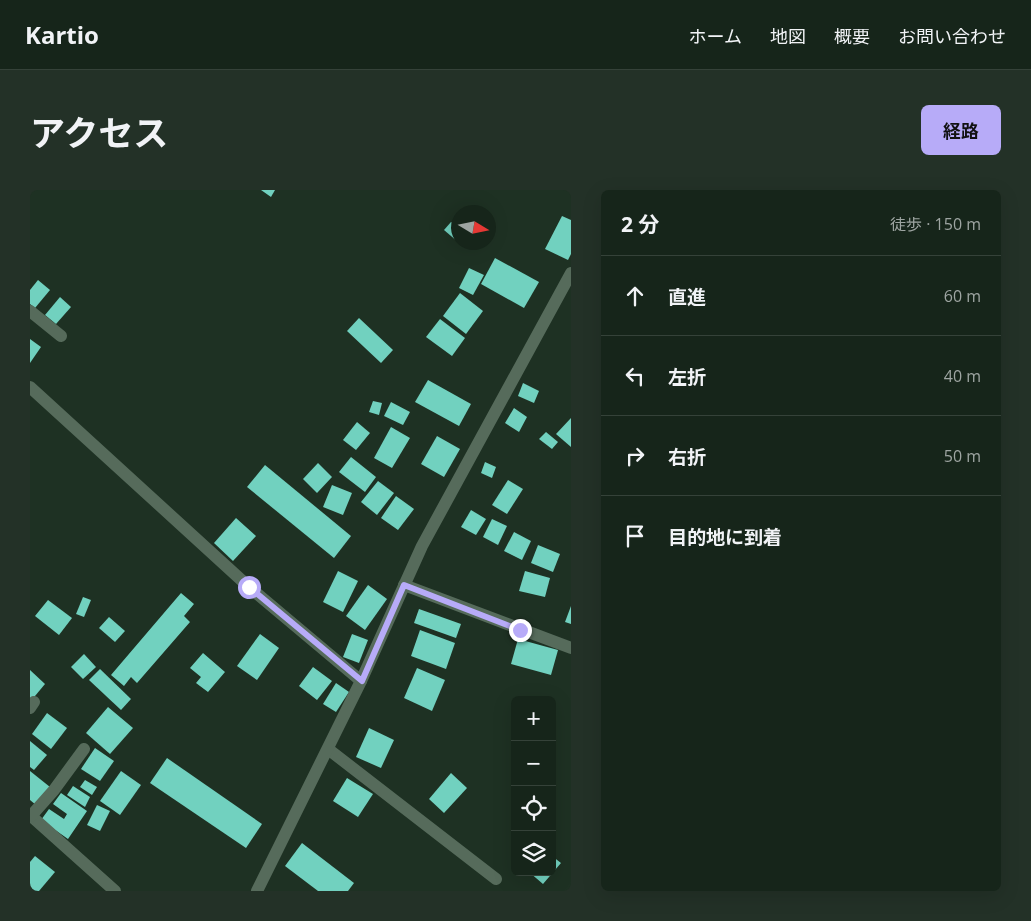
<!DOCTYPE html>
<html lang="ja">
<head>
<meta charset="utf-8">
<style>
  :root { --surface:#16251a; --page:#233127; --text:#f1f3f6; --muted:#9ea5a2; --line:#354239; --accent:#b7abf8 }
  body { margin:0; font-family:"Open Sans","Noto Sans JP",sans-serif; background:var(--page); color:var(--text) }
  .controls { position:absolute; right:15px; bottom:15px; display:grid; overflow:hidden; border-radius:8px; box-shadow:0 5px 20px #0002 }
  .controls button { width:45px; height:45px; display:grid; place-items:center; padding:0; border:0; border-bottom:1px solid var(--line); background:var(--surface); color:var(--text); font:25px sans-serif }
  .compass { position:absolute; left:421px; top:15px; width:45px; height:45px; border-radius:50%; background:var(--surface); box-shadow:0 5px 20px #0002; rotate:100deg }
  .stop { position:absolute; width:15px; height:15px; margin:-11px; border:4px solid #b7abf8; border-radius:50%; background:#fff }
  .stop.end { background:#b7abf8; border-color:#fff; box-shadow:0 1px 5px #0008 }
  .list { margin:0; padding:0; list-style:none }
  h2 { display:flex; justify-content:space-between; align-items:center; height:65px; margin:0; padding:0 20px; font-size:21px }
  h2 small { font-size:16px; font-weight:400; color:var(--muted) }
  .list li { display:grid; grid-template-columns:32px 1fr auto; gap:15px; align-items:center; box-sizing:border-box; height:80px; padding:0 20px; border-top:1px solid var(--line) }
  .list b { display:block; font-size:19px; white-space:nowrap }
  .list em { font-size:16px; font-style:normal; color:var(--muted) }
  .icon { flex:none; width:28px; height:28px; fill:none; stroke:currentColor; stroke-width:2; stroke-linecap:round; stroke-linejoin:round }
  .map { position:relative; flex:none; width:541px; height:701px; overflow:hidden; border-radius:8px }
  header { display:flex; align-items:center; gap:30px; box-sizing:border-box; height:70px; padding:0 25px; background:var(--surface); border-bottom:1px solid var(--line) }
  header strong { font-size:24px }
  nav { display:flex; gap:28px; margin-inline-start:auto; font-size:18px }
  .intro { display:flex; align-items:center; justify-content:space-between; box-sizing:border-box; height:120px; padding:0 30px }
  h1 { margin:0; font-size:35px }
  .button { padding:12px 22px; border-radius:8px; background:var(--accent); color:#111; font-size:18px; font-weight:700 }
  main { display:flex; gap:30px; padding:0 30px }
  aside { flex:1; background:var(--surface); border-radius:8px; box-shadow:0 5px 20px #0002 }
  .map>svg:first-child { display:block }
  .building { fill:#71d1bf }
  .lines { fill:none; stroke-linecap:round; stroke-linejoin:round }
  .minor { stroke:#566b5b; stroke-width:12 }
  .route { stroke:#b7abf8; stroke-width:6 }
</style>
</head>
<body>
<header>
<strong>Kartio</strong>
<nav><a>ホーム</a><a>地図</a><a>概要</a><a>お問い合わせ</a></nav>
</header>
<div class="intro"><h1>アクセス</h1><a class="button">経路</a></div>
<main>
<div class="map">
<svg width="541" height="701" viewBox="0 0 541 701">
  <rect width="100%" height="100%" fill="#1e3123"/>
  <g class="building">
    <path d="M 231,0 L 245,0 L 241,7 Z"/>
    <path d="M 532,26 L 541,30 L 541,64 L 538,70 L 515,59 Z"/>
    <path d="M 421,32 L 428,37 L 428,52 L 414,40 Z"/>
    <path d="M 465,68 L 509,92 L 494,118 L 451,94 Z"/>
    <path d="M 439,78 L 454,85 L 443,105 L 429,98 Z"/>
    <path d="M 8,90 L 20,100 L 5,118 L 0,114 L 0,100 Z"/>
    <path d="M 430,103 L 453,121 L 436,144 L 413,126 Z"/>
    <path d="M 30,107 L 41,117 L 26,134 L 15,125 Z"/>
    <path d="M 329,128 L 363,160 L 351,173 L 317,141 Z"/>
    <path d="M 410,129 L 435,148 L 422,166 L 396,147 Z"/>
    <path d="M 0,149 L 11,157 L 0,173 Z"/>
    <path d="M 398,190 L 441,214 L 429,236 L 385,212 Z"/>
    <path d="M 493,193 L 509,201 L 504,213 L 488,206 Z"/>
    <path d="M 343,211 L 352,213 L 349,225 L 339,222 Z"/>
    <path d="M 361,212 L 380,222 L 373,235 L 354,226 Z"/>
    <path d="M 484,218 L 497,227 L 489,242 L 475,233 Z"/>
    <path d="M 541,228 L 541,257 L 526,244 Z"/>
    <path d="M 327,232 L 340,243 L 326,260 L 313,250 Z"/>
    <path d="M 361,237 L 380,248 L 362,278 L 344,268 Z"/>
    <path d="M 516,242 L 528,252 L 522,259 L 509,249 Z"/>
    <path d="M 407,246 L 430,259 L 414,287 L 391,274 Z"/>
    <path d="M 321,267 L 346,287 L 335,302 L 309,282 Z"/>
    <path d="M 455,272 L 466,277 L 462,288 L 451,283 Z"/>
    <path d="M 288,273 L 302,287 L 287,303 L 273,289 Z"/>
    <path d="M 235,275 L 321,346 L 304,368 L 217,297 Z"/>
    <path d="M 478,290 L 493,299 L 477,324 L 462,315 Z"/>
    <path d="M 348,291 L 364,303 L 347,325 L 331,312 Z"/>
    <path d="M 302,295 L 322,303 L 313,325 L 293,317 Z"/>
    <path d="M 366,306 L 384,319 L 368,340 L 351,328 Z"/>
    <path d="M 441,320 L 456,329 L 446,345 L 431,337 Z"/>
    <path d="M 206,328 L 226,346 L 203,371 L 184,353 Z"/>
    <path d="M 462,329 L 477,336 L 468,355 L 453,347 Z"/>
    <path d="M 484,342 L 501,351 L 492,370 L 474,361 Z"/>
    <path d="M 508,355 L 530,364 L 523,382 L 501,373 Z"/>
    <path d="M 308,381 L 328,391 L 313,422 L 293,412 Z"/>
    <path d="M 495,381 L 520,388 L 515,407 L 489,401 Z"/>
    <path d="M 338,395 L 357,409 L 335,440 L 316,426 Z"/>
    <path d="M 151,403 L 164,414 L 154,426 L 160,432 L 107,493 L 101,487 L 94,496 L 81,485 Z"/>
    <path d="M 53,407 L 61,410 L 54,427 L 46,424 Z"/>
    <path d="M 18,410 L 42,428 L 29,445 L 5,426 Z"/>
    <path d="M 541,416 L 541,434 L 535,432 Z"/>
    <path d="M 389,419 L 431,434 L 426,448 L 384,433 Z"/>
    <path d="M 79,427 L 95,441 L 85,452 L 69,438 Z"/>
    <path d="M 390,440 L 425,453 L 416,479 L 381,466 Z"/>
    <path d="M 230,444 L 249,458 L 227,490 L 207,476 Z"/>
    <path d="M 322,444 L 338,450 L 329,473 L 313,467 Z"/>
    <path d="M 488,449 L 528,460 L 521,485 L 481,474 Z"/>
    <path d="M 173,463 L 195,482 L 178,502 L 166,493 L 171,487 L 160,478 Z"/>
    <path d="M 54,464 L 66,477 L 53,489 L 41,477 Z"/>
    <path d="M 283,477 L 302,491 L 287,510 L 269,496 Z"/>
    <path d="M 387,478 L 415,490 L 402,521 L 374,508 Z"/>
    <path d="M 70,479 L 101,509 L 91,520 L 59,490 Z"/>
    <path d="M 0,480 L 15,494 L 0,512 Z"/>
    <path d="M 306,493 L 319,502 L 306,522 L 293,514 Z"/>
    <path d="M 78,517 L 103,538 L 80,564 L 56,543 Z"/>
    <path d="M 17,523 L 37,538 L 21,559 L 2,544 Z"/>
    <path d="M 339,538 L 364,550 L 351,578 L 326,567 Z"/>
    <path d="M 0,551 L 17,565 L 4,580 L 0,577 Z"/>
    <path d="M 65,558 L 84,571 L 70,591 L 51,579 Z"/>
    <path d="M 137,568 L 232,634 L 216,658 L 120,593 Z"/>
    <path d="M 0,581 L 20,597 L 6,615 L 0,610 Z"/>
    <path d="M 91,581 L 111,595 L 90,625 L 70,611 Z"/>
    <path d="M 421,583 L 437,598 L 414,623 L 399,609 Z"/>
    <path d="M 317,588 L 343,604 L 328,627 L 303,611 Z"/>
    <path d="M 55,590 L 67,597 L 62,605 L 50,597 Z"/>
    <path d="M 43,596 L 60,607 L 55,617 L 37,605 Z"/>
    <path d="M 31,603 L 57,621 L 38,649 L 11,630 L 19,619 L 34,629 L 37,624 L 23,614 Z"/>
    <path d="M 67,615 L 80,621 L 70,641 L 57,635 Z"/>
    <path d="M 272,653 L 324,693 L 318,701 L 288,701 L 255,676 Z"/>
    <path d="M 5,666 L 25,682 L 9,701 L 0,701 L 0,672 Z"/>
    <path d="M 522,666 L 531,673 L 513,694 L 499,682 L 522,682 Z"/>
  </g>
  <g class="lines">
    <g class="minor">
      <path d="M 0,121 L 31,146"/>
      <path d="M 0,197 L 219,397 L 331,491"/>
      <path d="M 374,395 L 541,458"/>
      <path d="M 0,518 L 4,512"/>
      <path d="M 298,559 L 466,689"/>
      <path d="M 0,625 L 85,701"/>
      <path d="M 1,626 L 24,600 L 54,559"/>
      <path d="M 227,701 L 331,491 L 392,356 L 541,83"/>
    </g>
  </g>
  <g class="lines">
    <path class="route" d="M 219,397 L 332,491 L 374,395 L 490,440"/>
  </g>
</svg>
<div class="controls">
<button>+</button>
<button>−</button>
<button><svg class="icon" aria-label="locate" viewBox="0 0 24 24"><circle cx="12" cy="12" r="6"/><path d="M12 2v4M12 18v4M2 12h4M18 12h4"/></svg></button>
<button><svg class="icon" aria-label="layers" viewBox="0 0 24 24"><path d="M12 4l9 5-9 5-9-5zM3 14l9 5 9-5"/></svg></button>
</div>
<svg class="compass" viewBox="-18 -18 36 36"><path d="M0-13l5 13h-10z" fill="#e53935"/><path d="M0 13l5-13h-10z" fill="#9ea5a2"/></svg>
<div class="stop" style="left:219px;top:397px"></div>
<div class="stop end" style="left:490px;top:440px"></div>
</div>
<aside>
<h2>2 分<small>徒歩 · 150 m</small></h2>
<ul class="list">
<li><svg class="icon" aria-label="ahead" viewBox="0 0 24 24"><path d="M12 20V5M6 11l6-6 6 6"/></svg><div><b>直進</b></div><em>60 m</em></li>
<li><svg class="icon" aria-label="left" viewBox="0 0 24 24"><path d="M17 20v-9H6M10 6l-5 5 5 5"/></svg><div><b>左折</b></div><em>40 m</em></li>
<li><svg class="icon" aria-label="right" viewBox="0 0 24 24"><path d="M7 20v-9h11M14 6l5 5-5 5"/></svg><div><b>右折</b></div><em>50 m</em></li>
<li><svg class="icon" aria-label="arrive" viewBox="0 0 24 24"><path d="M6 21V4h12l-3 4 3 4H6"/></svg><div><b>目的地に到着</b></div></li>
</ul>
</aside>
</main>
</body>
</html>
